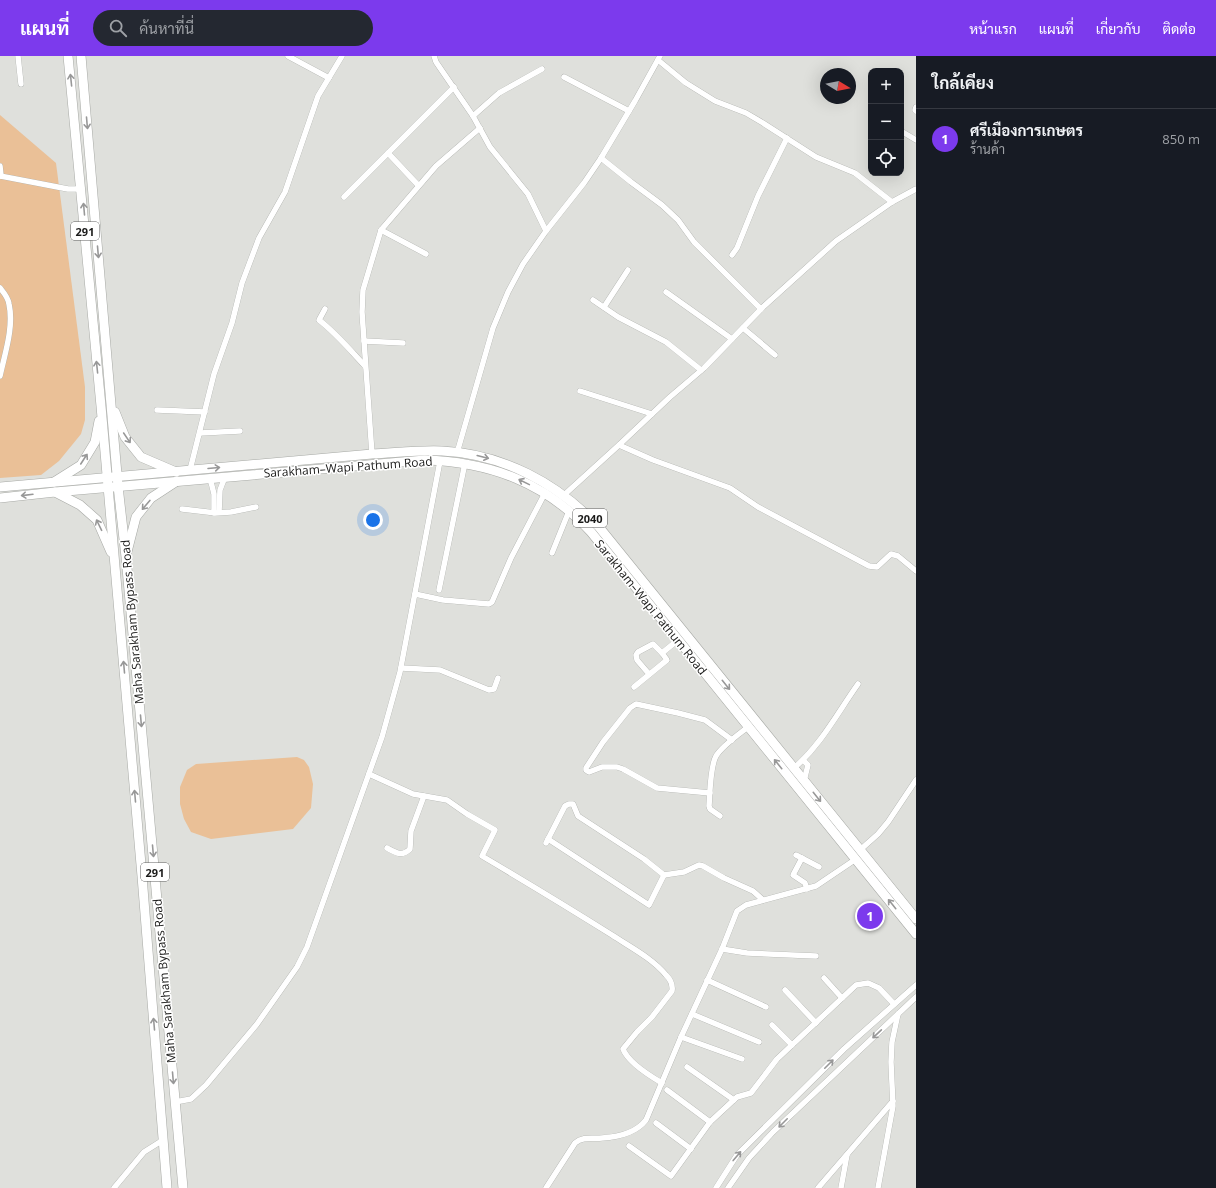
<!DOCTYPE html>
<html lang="th">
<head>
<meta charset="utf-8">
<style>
  :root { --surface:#171b24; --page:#242831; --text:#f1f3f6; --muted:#9ea1a6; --line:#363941; --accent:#7c3aed }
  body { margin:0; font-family:"Open Sans",Sarabun,sans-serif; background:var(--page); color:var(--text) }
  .controls { position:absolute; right:12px; top:12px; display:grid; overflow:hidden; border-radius:8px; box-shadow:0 4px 16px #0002 }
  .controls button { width:36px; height:36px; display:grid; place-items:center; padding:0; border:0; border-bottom:1px solid var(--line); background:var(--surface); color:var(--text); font:20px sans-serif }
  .compass { position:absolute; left:820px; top:12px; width:36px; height:36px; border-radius:50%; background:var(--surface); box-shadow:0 4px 16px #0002; rotate:100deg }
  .you { position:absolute; left:373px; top:464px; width:14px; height:14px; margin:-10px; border:3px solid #fff; border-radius:50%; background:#1a73e8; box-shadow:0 0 0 6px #1a73e833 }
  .badge { display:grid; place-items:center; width:26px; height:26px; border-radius:50%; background:var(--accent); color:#fff; font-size:13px; font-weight:700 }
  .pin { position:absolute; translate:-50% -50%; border:2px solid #fff; box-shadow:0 1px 4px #0006 }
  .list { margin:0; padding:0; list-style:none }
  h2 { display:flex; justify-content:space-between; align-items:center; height:52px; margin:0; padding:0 16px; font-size:17px }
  h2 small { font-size:13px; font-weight:400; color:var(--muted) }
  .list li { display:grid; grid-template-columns:26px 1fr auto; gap:12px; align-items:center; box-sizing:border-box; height:60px; padding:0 16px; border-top:1px solid var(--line) }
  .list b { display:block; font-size:15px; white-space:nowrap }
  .list p { margin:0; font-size:13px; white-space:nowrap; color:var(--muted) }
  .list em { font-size:13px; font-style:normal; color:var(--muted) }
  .icon { flex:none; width:22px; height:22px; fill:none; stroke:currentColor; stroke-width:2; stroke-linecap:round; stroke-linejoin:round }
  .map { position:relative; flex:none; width:916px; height:1132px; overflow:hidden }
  header { display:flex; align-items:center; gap:24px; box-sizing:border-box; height:56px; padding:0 20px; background:var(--accent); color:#fff }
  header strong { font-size:19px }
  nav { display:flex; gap:22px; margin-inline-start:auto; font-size:14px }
  .search { width:280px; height:36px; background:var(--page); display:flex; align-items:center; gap:10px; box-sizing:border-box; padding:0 14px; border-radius:22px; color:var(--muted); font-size:15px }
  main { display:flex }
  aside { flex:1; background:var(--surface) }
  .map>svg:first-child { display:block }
  .green { fill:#eac097 }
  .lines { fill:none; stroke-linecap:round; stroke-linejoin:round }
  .minor-casing { stroke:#a7a9a5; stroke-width:6 }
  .primary-casing { stroke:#a7a9a5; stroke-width:10 }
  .trunk-casing { stroke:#a7a9a5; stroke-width:10 }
  .minor { stroke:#fff; stroke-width:5.5 }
  .primary { stroke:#fff; stroke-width:9 }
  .trunk { stroke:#fff; stroke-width:9 }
  .oneway { stroke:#989898 }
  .labels { text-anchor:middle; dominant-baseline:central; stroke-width:3; stroke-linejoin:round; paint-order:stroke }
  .shield { fill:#fff; stroke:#5f5f5e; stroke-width:1 }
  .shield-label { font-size:11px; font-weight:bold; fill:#1a1a19 }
  .street-label { font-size:12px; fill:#1a1a19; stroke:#fff }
</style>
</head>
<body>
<header>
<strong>แผนที่</strong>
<div class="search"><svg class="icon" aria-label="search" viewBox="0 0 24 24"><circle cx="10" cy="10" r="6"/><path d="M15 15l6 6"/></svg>ค้นหาที่นี่</div>
<nav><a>หน้าแรก</a><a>แผนที่</a><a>เกี่ยวกับ</a><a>ติดต่อ</a></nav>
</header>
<main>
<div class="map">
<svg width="916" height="1132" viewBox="0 0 916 1132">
  <rect width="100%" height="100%" fill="#dfe0dc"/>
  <g class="green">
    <path d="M 0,59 L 56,107 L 85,331 L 85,364 L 81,378 L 59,405 L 41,419 L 0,422 Z"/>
    <path d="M 297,701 L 304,704 L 309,711 L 313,728 L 311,752 L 293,773 L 211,783 L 191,776 L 184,763 L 180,748 L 180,731 L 187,714 L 196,708 Z"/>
  </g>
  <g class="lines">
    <defs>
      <g id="minor">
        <path d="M 18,0 L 21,28"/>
        <path d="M 288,0 L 329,22"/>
        <path d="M 434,0 L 436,6 L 473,60 L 490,91 L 528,138 L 546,175"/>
        <path d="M 658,4 L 686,27 L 715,45 L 746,57 L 763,67 L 816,101 L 855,117 L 892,146"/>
        <path d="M 564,21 L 629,55"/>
        <path d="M 916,51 L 915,54 L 916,55"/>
        <path d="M 473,60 L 499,37 L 542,13"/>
        <path d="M 901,75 L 916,84"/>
        <path d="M 388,97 L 418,129"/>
        <path d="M 601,102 L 631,126 L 662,149 L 678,164 L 694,186 L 761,253"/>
        <path d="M 0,110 L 1,120"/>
        <path d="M 0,120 L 68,133 L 82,133"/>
        <path d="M 344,141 L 454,31"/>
        <path d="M 381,174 L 426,198"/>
        <path d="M 732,199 L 737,192 L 758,140 L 787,82"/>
        <path d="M 0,232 C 4,237 8,241 9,248 C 14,271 5,297 0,320"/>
        <path d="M 666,236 L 732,283"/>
        <path d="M 593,244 L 618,261 L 666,286 L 701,314"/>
        <path d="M 604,251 L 628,214"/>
        <path d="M 325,253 L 319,264 C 337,278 350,294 365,310"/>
        <path d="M 743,272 L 775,299"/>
        <path d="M 364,285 L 403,287"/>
        <path d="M 580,335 L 652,358"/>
        <path d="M 157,354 L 205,356"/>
        <path d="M 200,377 L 240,375"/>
        <path d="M 619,389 L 653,404 L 730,432 L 758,451 L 869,510 L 877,511 L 891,498 L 898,500 L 916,515"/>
        <path d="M 457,397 L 493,272 L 508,236 L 523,208 L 546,175 L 584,127 L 601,102 L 635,45 L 660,0"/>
        <path d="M 372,398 L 362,256 L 363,234 L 381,174 L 436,110 L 480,72"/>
        <path d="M 190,414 L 214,318 L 232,267 L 242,227 L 259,182 L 285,136 L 318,40 L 342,0"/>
        <path d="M 210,422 L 214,438 L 214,457"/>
        <path d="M 564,439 L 619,389 L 670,341 L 704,312 L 763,251 L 836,185 L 892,146 L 916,133"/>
        <path d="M 182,453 L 216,457 L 231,456 L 256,451"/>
        <path d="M 219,456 L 220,434 L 225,421"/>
        <path d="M 552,497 L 569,455"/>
        <path d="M 439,534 L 465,407"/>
        <path d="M 415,538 L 443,544 L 489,548 L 492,546 L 511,502 L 545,437"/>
        <path d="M 662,597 L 678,584"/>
        <path d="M 401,612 L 440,614 L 489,634 L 494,633 L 498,622"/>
        <path d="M 634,631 L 667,604 L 662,597 L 653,588 L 638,596 L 636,599 L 637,604 L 649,618"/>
        <path d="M 803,704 L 808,709 L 804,725"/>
        <path d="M 794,712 C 821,689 838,656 858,628"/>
        <path d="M 369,718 L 413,738 L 447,744 L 467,758 L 495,774 L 482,800 C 526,826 569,852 612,879 C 630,891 652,902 666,919 C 671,924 673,929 672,935 L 652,961 L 637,976 L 623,993 C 628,1006 650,1020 662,1027"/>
        <path d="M 710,737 L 657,732 L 623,713 L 617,711 L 602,711 L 589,716 L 586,714 L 586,712 L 603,686 L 630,652 L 636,648 L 678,657 L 705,664 L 732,684"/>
        <path d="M 720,760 L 710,753 L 709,750 C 710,737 710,711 716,700 C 722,690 739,678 748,671"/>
        <path d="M 548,783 L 649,849 L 664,819"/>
        <path d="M 546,787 L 565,750 L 569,748 L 573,748 L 578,760 L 644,803 L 664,819 L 684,816 L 699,809 L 703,810 L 724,822 L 753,835 L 763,844"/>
        <path d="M 387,792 C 396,797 402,801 410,793 L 411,775 L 424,740"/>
        <path d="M 860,794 L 878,778 L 888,766 L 916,724"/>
        <path d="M 796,799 L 819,811"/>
        <path d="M 802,802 L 793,819 L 805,827 L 807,833"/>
        <path d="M 722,893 L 747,897 L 816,900"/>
        <path d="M 824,922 L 842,942"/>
        <path d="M 707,924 L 766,951"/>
        <path d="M 785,934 L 816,967"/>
        <path d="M 692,958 L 759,986"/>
        <path d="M 772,969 L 792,989"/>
        <path d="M 681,981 L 742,1003"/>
        <path d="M 687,1011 L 734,1044"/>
        <path d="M 667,1034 L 710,1066"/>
        <path d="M 175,1046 L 191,1043 L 206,1029 L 257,968 L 297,911 L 307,891 L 382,681 L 400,616 L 440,405"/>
        <path d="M 656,1067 L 691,1093"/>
        <path d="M 629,1090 L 671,1120 L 710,1066 L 737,1041 L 751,1037 L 777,1003 L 856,929 L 868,927 L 879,932 L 894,948"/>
        <path d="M 114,1132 L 144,1096 L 163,1084"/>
        <path d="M 546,1132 L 575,1087 C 583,1080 592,1083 602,1082 C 618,1081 636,1077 646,1064 L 681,981 L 722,893 L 737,855 L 746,849 L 816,830 L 856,803"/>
        <path d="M 716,1132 L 737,1099 L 844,993 L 916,929"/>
        <path d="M 728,1132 L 749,1102 L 773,1076 L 916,941"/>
        <path d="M 818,1132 L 893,1045"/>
        <path d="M 841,1132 L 847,1099"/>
        <path d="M 878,1132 L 893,1050 L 891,1006 L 892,986 L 898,958"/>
      </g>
      <g id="primary">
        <path d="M 0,431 L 372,398 C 395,397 418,394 442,395 C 503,398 557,427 599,471 L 916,863"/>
        <path d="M 0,442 L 55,436 L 425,404 C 491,406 546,427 591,476 L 916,878"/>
      </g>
      <g id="trunk">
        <path d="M 68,0 L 101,350 L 142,820 L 167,1132"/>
        <path d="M 81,0 L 118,430 L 126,501 L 183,1132"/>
        <path d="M 115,356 L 125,381 L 141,401 L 176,416"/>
        <path d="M 54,426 L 81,409 L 95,386 L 99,365"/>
        <path d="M 55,436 L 80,449 L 97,464 L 111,496"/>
        <path d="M 127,496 L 136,461 L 151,442 L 177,425"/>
      </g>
    </defs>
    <use href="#minor" class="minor-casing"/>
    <use href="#primary" class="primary-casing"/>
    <use href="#trunk" class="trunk-casing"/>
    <use href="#minor" class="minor"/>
    <use href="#primary" class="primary"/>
    <use href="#trunk" class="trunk"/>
  </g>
  <defs><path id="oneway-shaft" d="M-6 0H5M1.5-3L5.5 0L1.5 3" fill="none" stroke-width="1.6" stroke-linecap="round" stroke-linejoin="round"/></defs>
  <g class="oneway">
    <use href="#oneway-shaft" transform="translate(71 24) rotate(-96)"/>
    <use href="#oneway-shaft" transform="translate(87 67) rotate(85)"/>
    <use href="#oneway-shaft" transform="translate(84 153) rotate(-95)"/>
    <use href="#oneway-shaft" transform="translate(98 196) rotate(85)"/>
    <use href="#oneway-shaft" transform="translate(97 311) rotate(-96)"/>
    <use href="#oneway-shaft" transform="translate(127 382) rotate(56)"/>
    <use href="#oneway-shaft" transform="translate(483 401) rotate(14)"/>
    <use href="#oneway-shaft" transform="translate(84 403) rotate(-57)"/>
    <use href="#oneway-shaft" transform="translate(214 412) rotate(-5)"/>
    <use href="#oneway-shaft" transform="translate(524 426) rotate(-154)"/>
    <use href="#oneway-shaft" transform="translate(27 439) rotate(173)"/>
    <use href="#oneway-shaft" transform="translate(146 449) rotate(130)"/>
    <use href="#oneway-shaft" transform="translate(99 469) rotate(-116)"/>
    <use href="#oneway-shaft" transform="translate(124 611) rotate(-95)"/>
    <use href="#oneway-shaft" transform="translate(726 629) rotate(51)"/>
    <use href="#oneway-shaft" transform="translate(141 665) rotate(85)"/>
    <use href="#oneway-shaft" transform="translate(778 708) rotate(-129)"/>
    <use href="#oneway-shaft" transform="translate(135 740) rotate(-95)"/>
    <use href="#oneway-shaft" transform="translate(817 741) rotate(51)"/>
    <use href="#oneway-shaft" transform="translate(153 795) rotate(85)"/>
    <use href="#oneway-shaft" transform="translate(892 848) rotate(-129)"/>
    <use href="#oneway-shaft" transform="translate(154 968) rotate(-95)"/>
    <use href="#oneway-shaft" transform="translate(877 978) rotate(137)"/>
    <use href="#oneway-shaft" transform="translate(829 1008) rotate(-45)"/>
    <use href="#oneway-shaft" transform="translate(173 1022) rotate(85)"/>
    <use href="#oneway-shaft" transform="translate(783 1067) rotate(135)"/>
    <use href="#oneway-shaft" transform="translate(737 1100) rotate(-50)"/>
  </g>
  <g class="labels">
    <g class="shield">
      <rect x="71" y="166" width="28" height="18" rx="3"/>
      <rect x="573" y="453" width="34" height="18" rx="3"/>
      <rect x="141" y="807" width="28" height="18" rx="3"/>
    </g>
    <g class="shield-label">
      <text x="85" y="175">291</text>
      <text x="590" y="462">2040</text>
      <text x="155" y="816">291</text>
    </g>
    <g class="street-label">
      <text transform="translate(348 411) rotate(-4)">Sarakham–Wapi Pathum Road</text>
      <text transform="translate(651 551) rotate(51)">Sarakham–Wapi Pathum Road</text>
      <text transform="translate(132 566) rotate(-95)">Maha Sarakham Bypass Road</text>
      <text transform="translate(164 925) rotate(-95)">Maha Sarakham Bypass Road</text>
    </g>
  </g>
</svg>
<div class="controls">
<button>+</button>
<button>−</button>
<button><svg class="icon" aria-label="locate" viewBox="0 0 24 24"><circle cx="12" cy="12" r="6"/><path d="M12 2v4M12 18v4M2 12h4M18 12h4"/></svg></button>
</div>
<svg class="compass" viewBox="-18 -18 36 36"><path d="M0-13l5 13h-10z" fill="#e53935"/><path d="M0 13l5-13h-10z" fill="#9ea1a6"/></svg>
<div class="you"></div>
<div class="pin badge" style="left:870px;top:860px">1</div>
</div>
<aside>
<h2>ใกล้เคียง<small></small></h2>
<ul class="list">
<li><span class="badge">1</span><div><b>ศรีเมืองการเกษตร</b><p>ร้านค้า</p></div><em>850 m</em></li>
</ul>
</aside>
</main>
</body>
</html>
